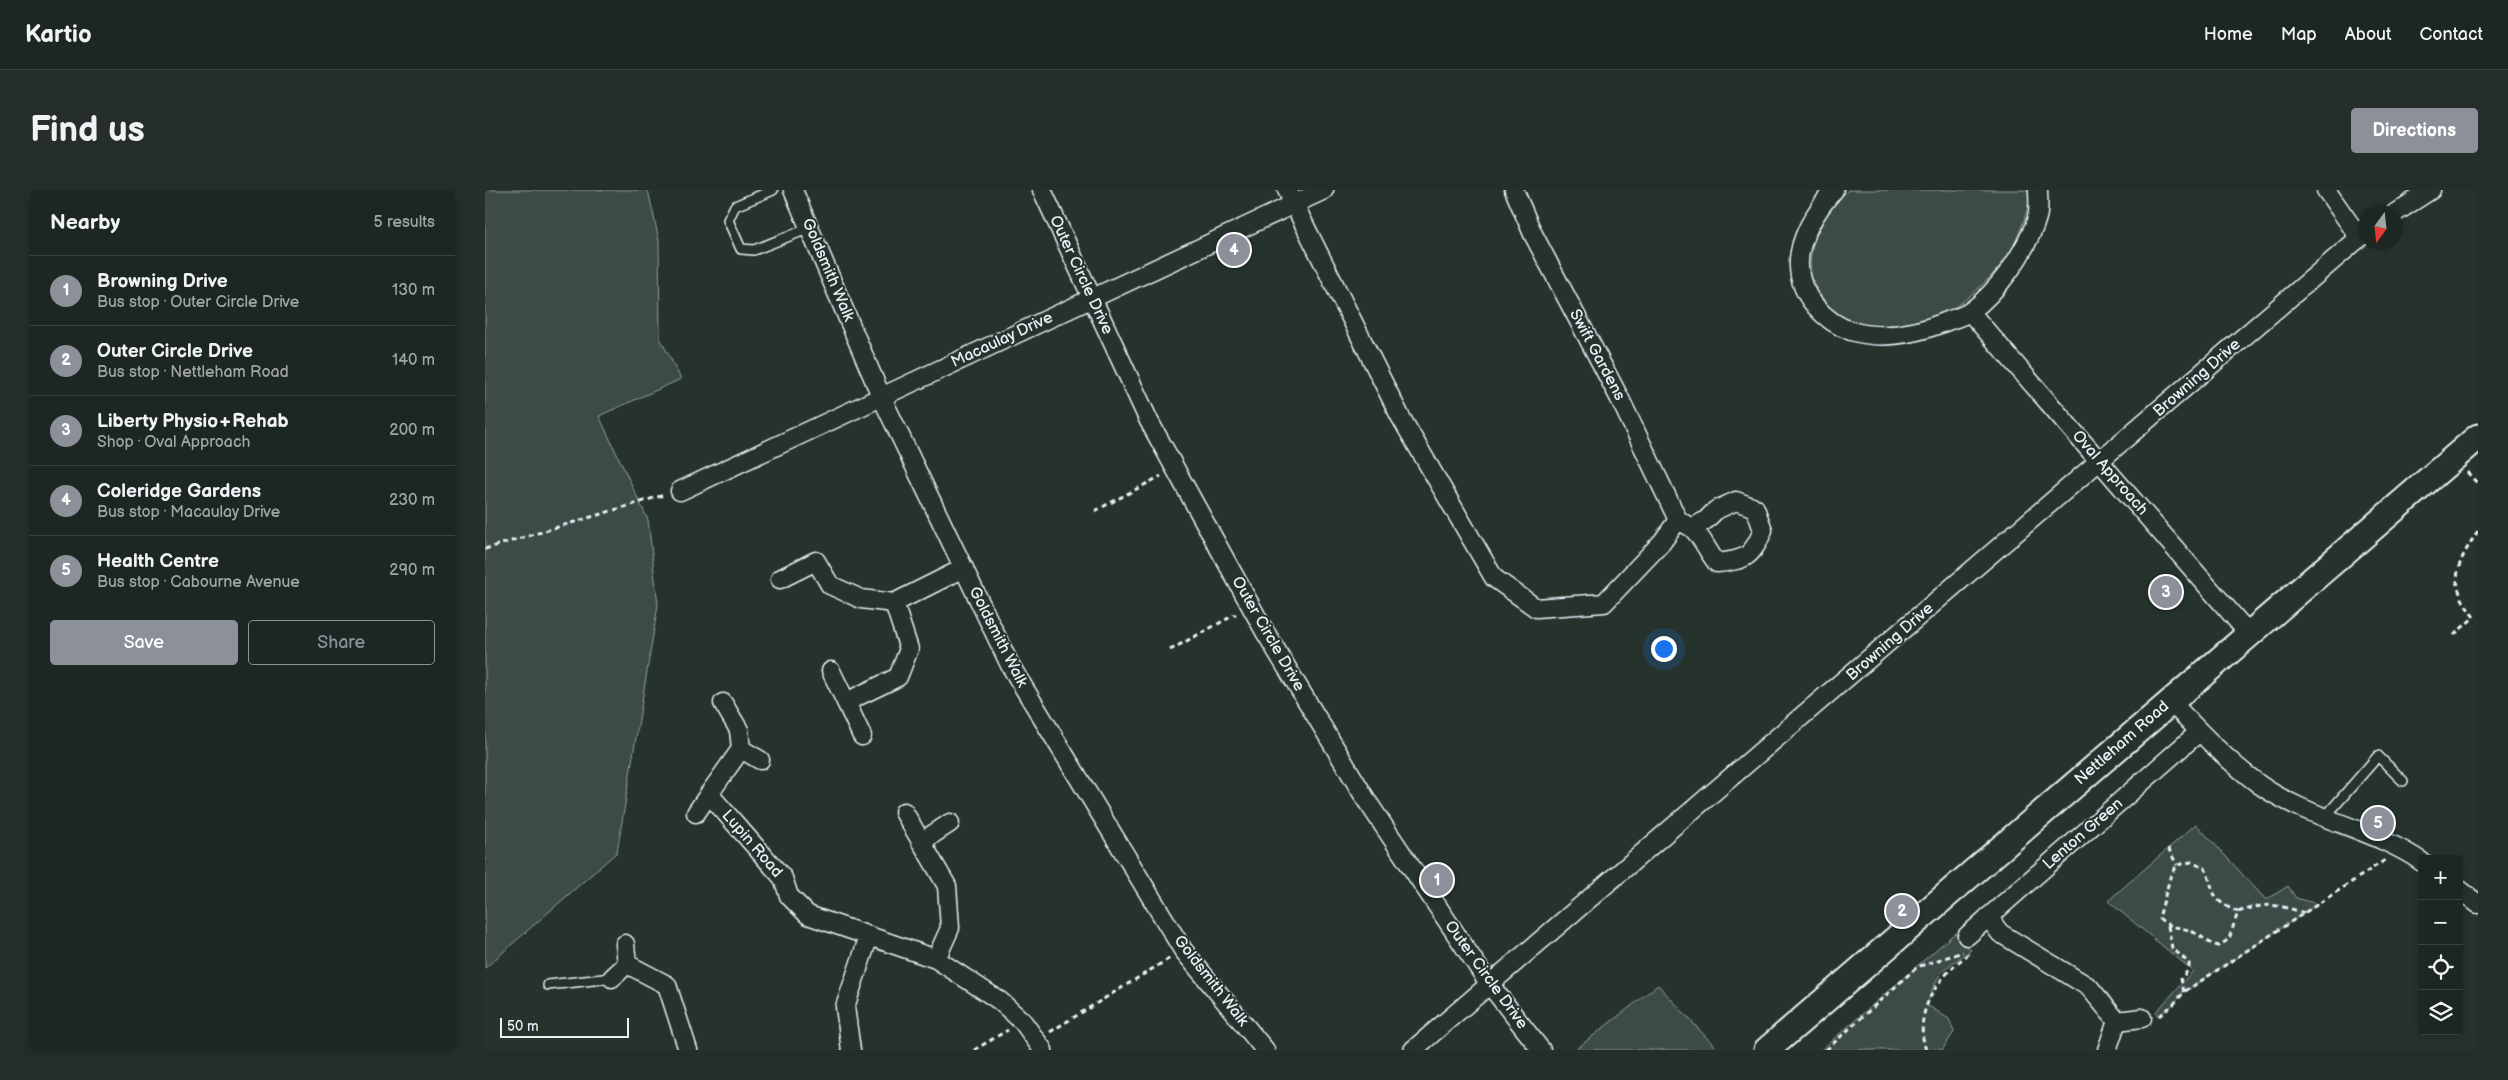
<!DOCTYPE html>
<html lang="en">
<head>
<meta charset="utf-8">
<style>
  :root { --surface:#1c2622; --page:#252e2a; --text:#f1f3f6; --muted:#a0a5a5; --line:#3a4340; --accent:#8c9099 }
  body { margin:0; font-family:"Balsamiq Sans",sans-serif; background:var(--page); color:var(--text) }
  .controls { position:absolute; right:15px; bottom:15px; display:grid; overflow:hidden; border-radius:5px; box-shadow:0 2px 8px #0003 }
  .controls button { width:45px; height:45px; display:grid; place-items:center; padding:0; border:0; border-bottom:1px solid var(--line); background:var(--surface); color:var(--text); font:25px sans-serif }
  .compass { position:absolute; left:1873px; top:15px; width:45px; height:45px; border-radius:50%; background:var(--surface); box-shadow:0 2px 8px #0003; rotate:195deg }
  .scale { position:absolute; left:15px; bottom:12px; width:129px; box-sizing:border-box; padding-left:5px; border:2px solid #e8f1f8; border-top:0; font-size:14px; line-height:18px; white-space:nowrap; color:#e8f1f8; -webkit-text-stroke:4px #26332d; paint-order:stroke }
  .you { position:absolute; left:1178px; top:458px; width:18px; height:18px; margin:-12px; border:4px solid #fff; border-radius:50%; background:#1a73e8; box-shadow:0 0 0 8px #1a73e833 }
  .badge { display:grid; place-items:center; width:32px; height:32px; border-radius:50%; background:var(--accent); color:#fff; font-size:16px; font-weight:700 }
  .pin { position:absolute; translate:-50% -50%; border:2px solid #fff; box-shadow:0 1px 5px #0006 }
  .list { margin:0; padding:0; list-style:none }
  h2 { display:flex; justify-content:space-between; align-items:center; height:65px; margin:0; padding:0 20px; font-size:21px }
  h2 small { font-size:16px; font-weight:400; color:var(--muted) }
  .list li { display:grid; grid-template-columns:32px 1fr auto; gap:15px; align-items:center; box-sizing:border-box; height:70px; padding:0 20px; border-top:1px solid var(--line) }
  .list b { display:block; font-size:19px; white-space:nowrap }
  .list p { margin:0; font-size:16px; white-space:nowrap; color:var(--muted) }
  .list em { font-size:16px; font-style:normal; color:var(--muted) }
  .actions { display:flex; gap:10px; padding:15px 20px }
  .actions a { flex:1; padding:11px 0; border:1px solid var(--accent); border-radius:5px; text-align:center; font-size:18px; color:var(--accent) }
  .actions .main { background:var(--accent); color:#fff }
  .icon { flex:none; width:28px; height:28px; fill:none; stroke:currentColor; stroke-width:2; stroke-linecap:round; stroke-linejoin:round }
  .map { position:relative; flex:none; width:1993px; height:860px; overflow:hidden; border-radius:5px }
  header { display:flex; align-items:center; gap:30px; box-sizing:border-box; height:70px; padding:0 25px; background:var(--surface); border-bottom:1px solid var(--line) }
  header strong { font-size:24px }
  nav { display:flex; gap:28px; margin-inline-start:auto; font-size:18px }
  .intro { display:flex; align-items:center; justify-content:space-between; box-sizing:border-box; height:120px; padding:0 30px }
  h1 { margin:0; font-size:35px }
  .button { padding:12px 22px; border-radius:5px; background:var(--accent); color:#fff; font-size:18px; font-weight:700 }
  main { display:flex; gap:30px; padding:0 30px }
  aside { flex:1; background:var(--surface); border-radius:5px; box-shadow:0 2px 8px #0003 }
  .map>svg:first-child { display:block }
  .green { fill:#3e4b47; stroke:#939ea0 }
  .lines { fill:none; stroke-linecap:round; stroke-linejoin:round }
  .service-casing { stroke:#e8f1f8; stroke-width:12 }
  .minor-casing { stroke:#e8f1f8; stroke-width:21 }
  .secondary-casing { stroke:#e8f1f8; stroke-width:29 }
  .path { stroke:#e8f1f8; stroke-width:3; stroke-dasharray:5 4; stroke-linecap:butt }
  .service { stroke:#26332d; stroke-width:9 }
  .minor { stroke:#26332d; stroke-width:18 }
  .secondary { stroke:#26332d; stroke-width:25 }
  .labels { text-anchor:middle; dominant-baseline:central; stroke-width:4; stroke-linejoin:round; paint-order:stroke }
  .street-label { font-size:16px; fill:#e8f1f8; stroke:#26332d }
</style>
</head>
<body>
<header>
<strong>Kartio</strong>
<nav><a>Home</a><a>Map</a><a>About</a><a>Contact</a></nav>
</header>
<div class="intro"><h1>Find us</h1><a class="button">Directions</a></div>
<main>
<aside>
<h2>Nearby<small>5 results</small></h2>
<ul class="list">
<li><span class="badge">1</span><div><b>Browning Drive</b><p>Bus stop · Outer Circle Drive</p></div><em>130 m</em></li>
<li><span class="badge">2</span><div><b>Outer Circle Drive</b><p>Bus stop · Nettleham Road</p></div><em>140 m</em></li>
<li><span class="badge">3</span><div><b>Liberty Physio+Rehab</b><p>Shop · Oval Approach</p></div><em>200 m</em></li>
<li><span class="badge">4</span><div><b>Coleridge Gardens</b><p>Bus stop · Macaulay Drive</p></div><em>230 m</em></li>
<li><span class="badge">5</span><div><b>Health Centre</b><p>Bus stop · Cabourne Avenue</p></div><em>290 m</em></li>
</ul>
<div class="actions"><a class="main">Save</a><a>Share</a></div>
</aside>
<div class="map">
<svg width="1993" height="860" viewBox="0 0 1993 860">
  <rect width="100%" height="100%" fill="#26332d"/>
  <filter id="ink" filterUnits="userSpaceOnUse"><feTurbulence type="fractalNoise" baseFrequency=".02" numOctaves="2"/><feDisplacementMap in="SourceGraphic" scale="10" xChannelSelector="R" yChannelSelector="G"/><feConvolveMatrix kernelMatrix="1 2 1 2 8 2 1 2 1" color-interpolation-filters="sRGB"/></filter>
  <g filter="url(#ink)">
    <g class="green">
      <path d="M 0,0 L 163,0 L 174,50 L 175,148 L 196,189 L 114,226 L 163,330 L 173,415 L 132,662 L 0,778 Z"/>
      <path d="M 1363,0 L 1543,0 C 1547,15 1536,37 1531,51 C 1524,69 1510,82 1496,96 C 1466,125 1430,142 1387,137 C 1381,136 1373,137 1368,135 C 1357,130 1346,120 1339,110 C 1309,74 1334,29 1363,0 Z"/>
      <path d="M 1711,634 L 1781,710 L 1803,696 L 1811,708 L 1833,714 L 1699,802 L 1688,815 L 1673,826 L 1671,822 L 1708,781 L 1623,711 Z"/>
      <path d="M 1470,743 L 1486,760 C 1458,780 1453,780 1442,815 L 1464,829 L 1469,842 L 1457,860 L 1336,860 Z"/>
      <path d="M 1173,795 L 1233,860 L 1090,860 Z"/>
    </g>
    <g class="lines">
      <defs>
        <g id="service">
          <path d="M 288,0 L 250,16 L 243,30 L 256,59 L 269,60 L 325,38"/>
          <path d="M 1840,627 L 1893,566 L 1918,591"/>
          <path d="M 63,795 L 127,788"/>
        </g>
        <g id="minor">
          <path d="M 308,0 L 396,206 L 525,475 L 698,760 L 780,860"/>
          <path d="M 557,0 L 664,231 L 779,440 L 882,611 L 1005,795 L 1056,860"/>
          <path d="M 802,0 L 915,226 L 1009,388 L 1051,418 L 1119,413 L 1177,352 L 1193,330"/>
          <path d="M 1029,0 L 1048,44 L 1134,207 L 1193,330"/>
          <path d="M 1349,0 C 1332,19 1312,50 1314,77 C 1315,106 1340,132 1366,141 C 1400,151 1434,143 1465,130 C 1472,128 1480,125 1486,121 C 1501,110 1514,95 1525,80 C 1535,66 1550,40 1553,23 C 1554,15 1553,7 1553,0"/>
          <path d="M 1841,0 L 1874,47"/>
          <path d="M 1910,23 L 1946,0"/>
          <path d="M 1485,122 L 1764,444"/>
          <path d="M 195,301 L 839,0"/>
          <path d="M 1193,330 L 1207,338 L 1221,330 L 1231,320 L 1251,311 L 1270,318 L 1278,340 C 1267,367 1261,370 1232,373 C 1222,361 1218,348 1207,338"/>
          <path d="M 295,389 L 331,371 L 345,395 L 376,409 L 409,413 L 479,378"/>
          <path d="M 346,481 L 361,512 L 413,487 L 424,459 L 409,413"/>
          <path d="M 1685,511 C 1713,540 1742,571 1775,595 C 1823,629 1888,638 1937,672"/>
          <path d="M 361,512 L 377,546"/>
          <path d="M 238,513 L 254,540 L 256,559 L 224,604 L 298,688 L 304,706 L 323,725 L 384,746 L 360,817 L 366,860"/>
          <path d="M 256,559 L 275,570"/>
          <path d="M 419,622 L 462,696 L 465,738 L 451,769"/>
          <path d="M 211,623 L 224,604"/>
          <path d="M 436,652 L 465,633"/>
          <path d="M 1974,699 L 1993,714"/>
          <path d="M 1503,727 L 1515,743 L 1604,797 L 1632,831 L 1622,860"/>
          <path d="M 384,746 L 451,769 L 515,811 L 538,832 L 558,860"/>
          <path d="M 1482,746 L 1714,542"/>
          <path d="M 140,754 L 142,774"/>
          <path d="M 127,788 L 142,774 L 182,795 L 203,860"/>
          <path d="M 1632,831 L 1657,828"/>
          <path d="M 928,860 L 1880,43"/>
        </g>
        <path id="secondary" d="M 1282,860 L 1993,247"/>
      </defs>
      <use href="#service" class="service-casing"/>
      <use href="#minor" class="minor-casing"/>
      <use href="#secondary" class="secondary-casing"/>
      <g class="path">
        <path d="M 1982,282 L 1993,294"/>
        <path d="M 610,321 L 676,286"/>
        <path d="M 0,359 L 179,305"/>
        <path d="M 1969,445 L 1989,427 C 1962,393 1971,374 1993,341"/>
        <path d="M 685,460 L 751,424"/>
        <path d="M 1683,658 L 1692,675"/>
        <path d="M 1753,722 C 1724,709 1731,704 1720,678 L 1706,672 L 1692,675 L 1686,684 L 1674,728 C 1688,741 1696,735 1710,743 C 1720,748 1723,754 1734,756 L 1744,749 L 1753,722 C 1782,712 1790,714 1820,723"/>
        <path d="M 1683,736 L 1687,758 L 1704,773 L 1704,779 L 1696,789 L 1699,802"/>
        <path d="M 1674,826 L 1688,815 L 1699,802 L 1900,670"/>
        <path d="M 565,842 L 685,768"/>
        <path d="M 489,860 L 523,840"/>
        <path d="M 1341,860 L 1432,777 L 1478,762"/>
        <path d="M 1441,860 C 1427,820 1455,785 1485,763"/>
      </g>
      <use href="#service" class="service"/>
      <use href="#minor" class="minor"/>
      <use href="#secondary" class="secondary"/>
    </g>
  </g>
  <g class="labels">
    <g class="street-label">
      <text transform="translate(343 80) rotate(67)">Goldsmith Walk</text>
      <text transform="translate(596 85) rotate(65)">Outer Circle Drive</text>
      <text transform="translate(517 150) rotate(-25)">Macaulay Drive</text>
      <text transform="translate(1112 165) rotate(62)">Swift Gardens</text>
      <text transform="translate(1712 188) rotate(-41)">Browning Drive</text>
      <text transform="translate(1625 283) rotate(49)">Oval Approach</text>
      <text transform="translate(783 444) rotate(60)">Outer Circle Drive</text>
      <text transform="translate(513 447) rotate(63)">Goldsmith Walk</text>
      <text transform="translate(1405 452) rotate(-41)">Browning Drive</text>
      <text transform="translate(1637 553) rotate(-41)">Nettleham Road</text>
      <text transform="translate(1598 644) rotate(-41)">Lenton Green</text>
      <text transform="translate(267 654) rotate(49)">Lupin Road</text>
      <text transform="translate(1001 785) rotate(54)">Outer Circle Drive</text>
      <text transform="translate(726 791) rotate(52)">Goldsmith Walk</text>
    </g>
  </g>
</svg>
<div class="controls">
<button>+</button>
<button>−</button>
<button><svg class="icon" aria-label="locate" viewBox="0 0 24 24"><circle cx="12" cy="12" r="6"/><path d="M12 2v4M12 18v4M2 12h4M18 12h4"/></svg></button>
<button><svg class="icon" aria-label="layers" viewBox="0 0 24 24"><path d="M12 4l9 5-9 5-9-5zM3 14l9 5 9-5"/></svg></button>
</div>
<svg class="compass" viewBox="-18 -18 36 36"><path d="M0-13l5 13h-10z" fill="#e53935"/><path d="M0 13l5-13h-10z" fill="#a0a5a5"/></svg>
<div class="scale">50 m</div>
<div class="you"></div>
<div class="pin badge" style="left:952px;top:690px">1</div>
<div class="pin badge" style="left:1417px;top:721px">2</div>
<div class="pin badge" style="left:1681px;top:402px">3</div>
<div class="pin badge" style="left:749px;top:60px">4</div>
<div class="pin badge" style="left:1893px;top:633px">5</div>
</div>
</main>
</body>
</html>
